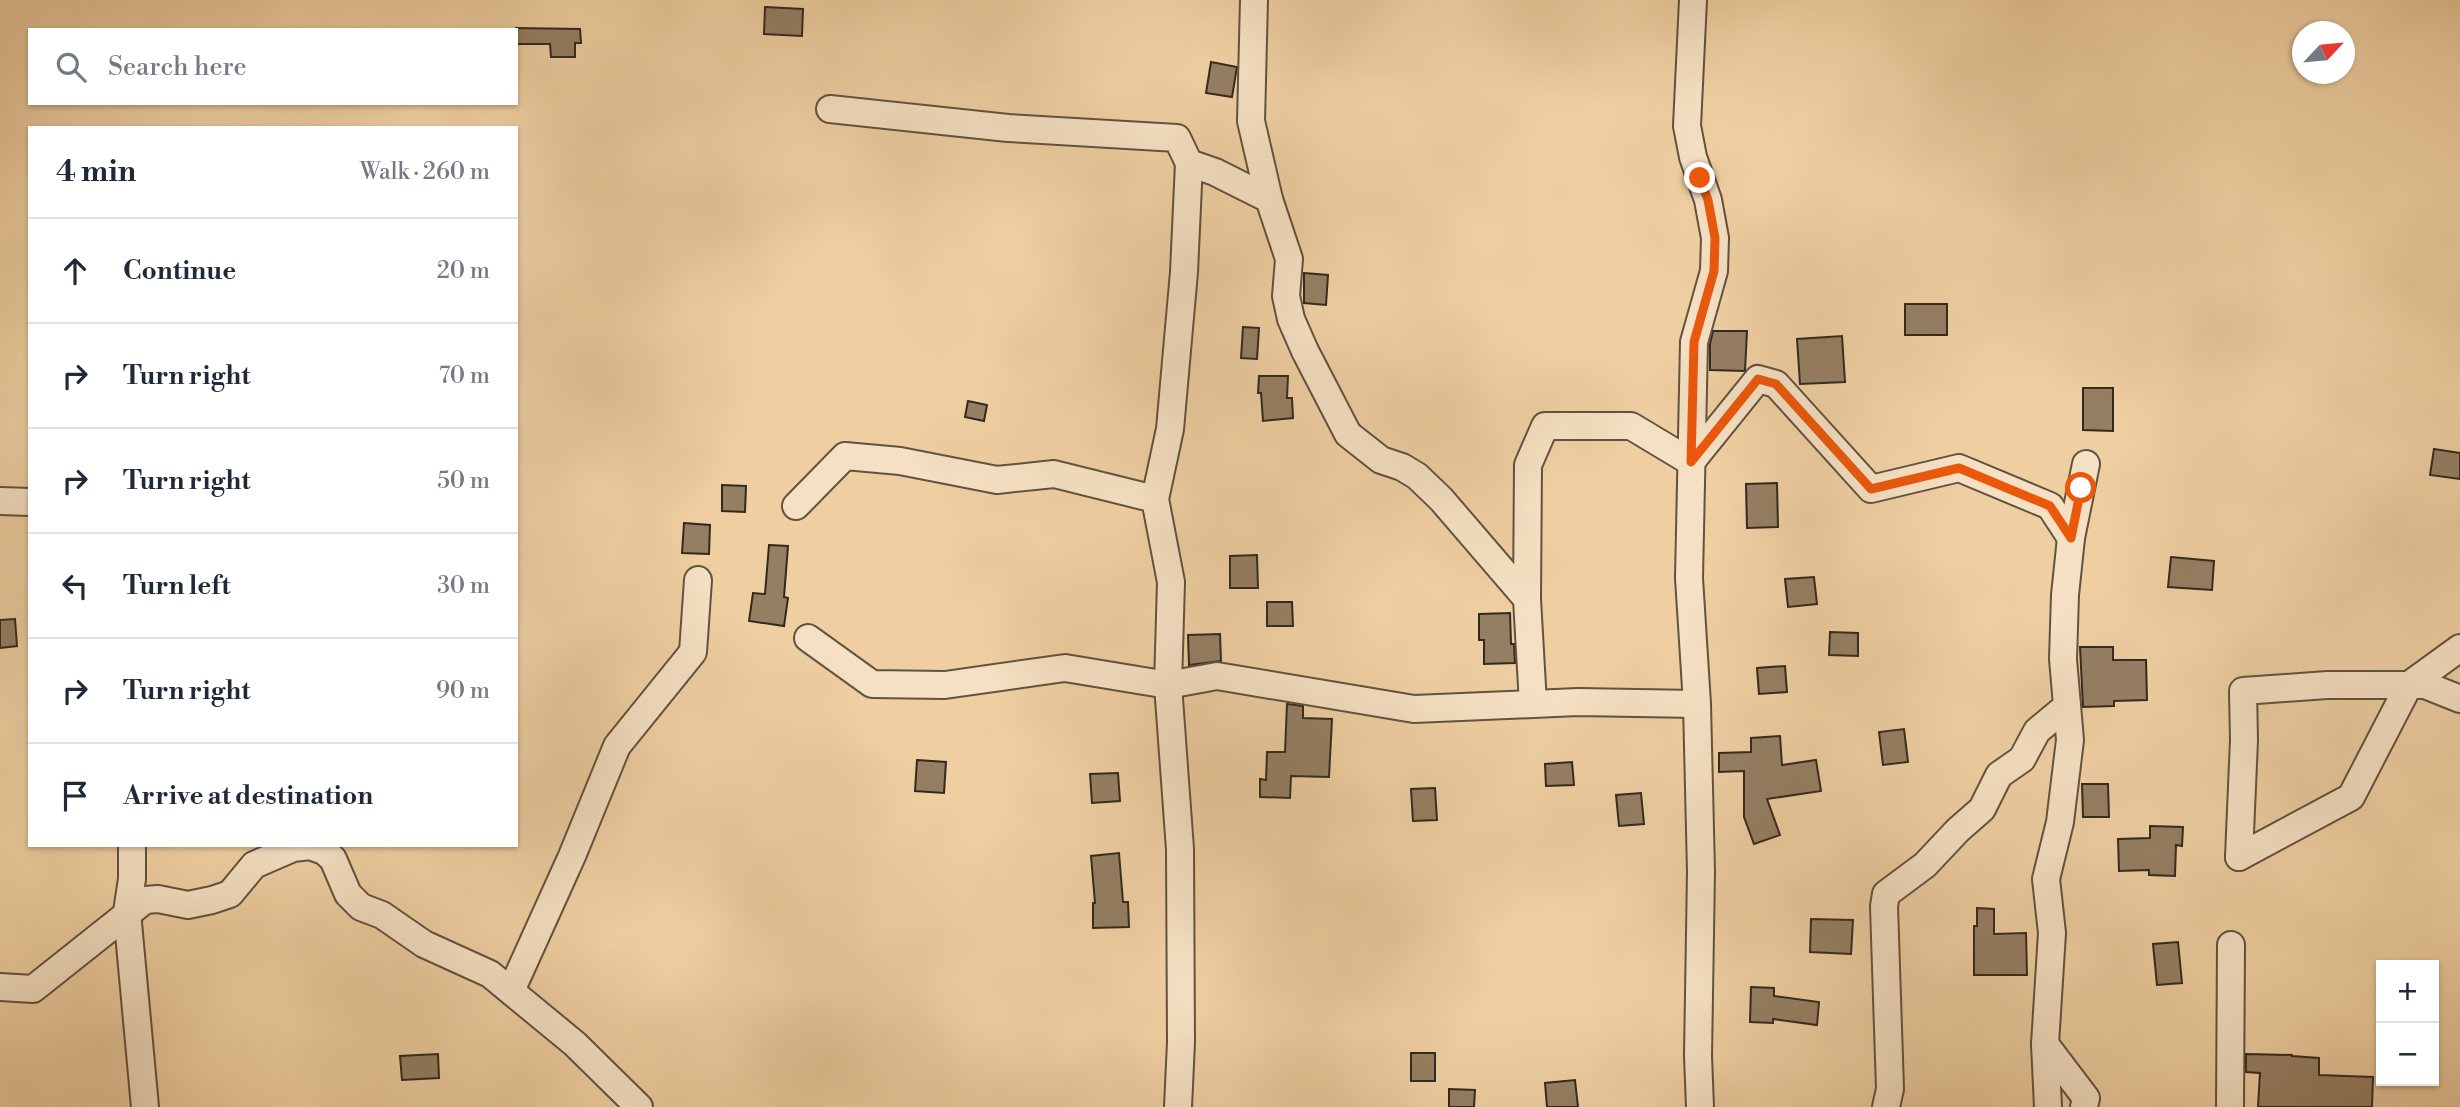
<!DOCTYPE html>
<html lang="en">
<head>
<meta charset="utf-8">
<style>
  :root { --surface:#fff; --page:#f2f2f3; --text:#1f2937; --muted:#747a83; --line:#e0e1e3 }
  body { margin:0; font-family:"Libre Bodoni",serif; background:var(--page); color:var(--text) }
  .controls { position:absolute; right:21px; bottom:21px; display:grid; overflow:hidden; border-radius:0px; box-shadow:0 2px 5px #0004 }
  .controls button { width:63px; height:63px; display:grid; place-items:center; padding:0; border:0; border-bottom:2px solid var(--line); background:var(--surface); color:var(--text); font:35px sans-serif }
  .compass { position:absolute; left:2292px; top:21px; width:63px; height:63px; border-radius:50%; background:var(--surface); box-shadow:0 2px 5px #0004; rotate:64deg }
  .stop { position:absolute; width:21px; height:21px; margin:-16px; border:5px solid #ea580c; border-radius:50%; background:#fff }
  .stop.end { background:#ea580c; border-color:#fff; box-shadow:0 2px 7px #0008 }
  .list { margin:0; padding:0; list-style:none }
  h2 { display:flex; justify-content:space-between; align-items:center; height:91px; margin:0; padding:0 28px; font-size:30px }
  h2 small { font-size:23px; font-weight:400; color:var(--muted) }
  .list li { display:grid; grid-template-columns:46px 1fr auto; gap:21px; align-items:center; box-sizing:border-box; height:105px; padding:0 28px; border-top:2px solid var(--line) }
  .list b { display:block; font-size:26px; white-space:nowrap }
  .list em { font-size:23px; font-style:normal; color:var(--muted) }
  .icon { flex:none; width:38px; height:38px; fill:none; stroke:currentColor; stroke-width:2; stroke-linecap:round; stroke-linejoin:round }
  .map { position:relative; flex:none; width:2460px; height:1107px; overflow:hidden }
  .search { position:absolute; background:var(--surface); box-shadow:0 2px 5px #0004; left:28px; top:28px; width:490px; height:77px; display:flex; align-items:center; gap:18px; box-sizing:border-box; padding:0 24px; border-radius:0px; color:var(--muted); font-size:26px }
  .panel { position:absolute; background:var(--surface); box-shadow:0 2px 5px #0004; left:28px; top:126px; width:490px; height:721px; border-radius:0px }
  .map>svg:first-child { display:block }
  .building { fill:#957f63; stroke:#33291f; stroke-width:2 }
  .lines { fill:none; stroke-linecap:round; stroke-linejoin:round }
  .minor-casing { stroke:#625240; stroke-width:30 }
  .minor { stroke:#f5e0c3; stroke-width:26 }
  .route { stroke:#ea580c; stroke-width:9 }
</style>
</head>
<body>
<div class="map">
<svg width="2460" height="1107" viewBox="0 0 2460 1107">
  <rect width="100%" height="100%" fill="#efcfa2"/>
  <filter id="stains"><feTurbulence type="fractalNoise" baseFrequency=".00286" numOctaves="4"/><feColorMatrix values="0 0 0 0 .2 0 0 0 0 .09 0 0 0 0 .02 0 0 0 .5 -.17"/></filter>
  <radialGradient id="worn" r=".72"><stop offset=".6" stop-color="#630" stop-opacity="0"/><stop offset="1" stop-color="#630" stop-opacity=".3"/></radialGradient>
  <g class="building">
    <path d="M 765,7 L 803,9 L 802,36 L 764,34 Z"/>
    <path d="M 516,28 L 580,29 L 581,43 L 575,43 L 575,57 L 551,57 L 550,44 L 516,44 Z"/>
    <path d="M 1211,62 L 1237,67 L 1232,97 L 1206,93 Z"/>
    <path d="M 1304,273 L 1328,275 L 1326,305 L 1304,303 Z"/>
    <rect x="1905" y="304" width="42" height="31"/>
    <path d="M 1243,327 L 1259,328 L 1257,359 L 1241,358 Z"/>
    <path d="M 1713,331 L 1747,331 L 1745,371 L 1710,370 L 1710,344 Z"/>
    <path d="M 1842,336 L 1845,382 L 1800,384 L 1797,339 Z"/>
    <path d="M 1259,376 L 1288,376 L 1287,398 L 1292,398 L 1293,418 L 1263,421 L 1261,393 L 1258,393 Z"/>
    <path d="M 2083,388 L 2113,388 L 2113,431 L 2083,430 Z"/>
    <path d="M 968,401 L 987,405 L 984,421 L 965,417 Z"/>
    <path d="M 2434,449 L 2460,453 L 2460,479 L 2430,475 Z"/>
    <path d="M 1777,483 L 1778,527 L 1747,528 L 1746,484 Z"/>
    <path d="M 722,485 L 746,486 L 745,512 L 722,511 Z"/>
    <path d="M 684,523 L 710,525 L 709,554 L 682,553 Z"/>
    <path d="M 769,545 L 788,546 L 784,597 L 788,598 L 784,626 L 749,621 L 753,593 L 765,594 Z"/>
    <path d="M 1257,555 L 1258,588 L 1230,588 L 1230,556 Z"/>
    <path d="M 2171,557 L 2214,561 L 2212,590 L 2168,587 Z"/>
    <path d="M 1814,577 L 1817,604 L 1788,607 L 1785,579 Z"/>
    <path d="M 1267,602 L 1292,602 L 1293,626 L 1267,626 Z"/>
    <path d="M 1510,613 L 1511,644 L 1514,644 L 1515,663 L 1484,664 L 1484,640 L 1479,640 L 1479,614 Z"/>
    <path d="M 15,619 L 17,646 L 0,648 L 0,620 Z"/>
    <path d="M 1830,632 L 1858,633 L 1858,656 L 1829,655 Z"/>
    <path d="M 1220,634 L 1221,661 L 1189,665 L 1188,635 Z"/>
    <path d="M 2080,647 L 2113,647 L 2113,660 L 2146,660 L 2147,700 L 2114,701 L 2114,706 L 2083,707 Z"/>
    <path d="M 1785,666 L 1787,692 L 1759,694 L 1757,668 Z"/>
    <path d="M 1287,704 L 1303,706 L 1303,718 L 1332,719 L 1329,777 L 1291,776 L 1290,798 L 1260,797 L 1260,779 L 1266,780 L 1267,752 L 1285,752 Z"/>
    <path d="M 1904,729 L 1908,762 L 1883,765 L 1879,732 Z"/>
    <path d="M 1780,736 L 1782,765 L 1816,760 L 1821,791 L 1767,799 L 1780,835 L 1754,844 L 1744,817 L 1744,771 L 1719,772 L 1719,753 L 1751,752 L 1751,738 Z"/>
    <path d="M 917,760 L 946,762 L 944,793 L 915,791 Z"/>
    <path d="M 1572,762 L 1574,785 L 1546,786 L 1545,764 Z"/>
    <path d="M 1118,773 L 1120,801 L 1092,803 L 1090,774 Z"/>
    <path d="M 2082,784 L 2108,784 L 2109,817 L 2083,817 Z"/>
    <path d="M 1435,788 L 1437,820 L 1413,821 L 1411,789 Z"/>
    <path d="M 1641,793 L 1644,824 L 1619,826 L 1616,795 Z"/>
    <path d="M 2150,826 L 2183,827 L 2182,846 L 2176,845 L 2175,876 L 2149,875 L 2149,870 L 2119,871 L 2118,839 L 2150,838 Z"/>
    <path d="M 1119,853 L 1123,902 L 1128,902 L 1129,927 L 1093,928 L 1093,903 L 1095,903 L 1091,856 Z"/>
    <path d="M 1977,908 L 1994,909 L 1994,934 L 2026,933 L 2027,975 L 1974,975 L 1974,926 L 1977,926 Z"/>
    <path d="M 1811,919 L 1853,920 L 1851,954 L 1810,952 Z"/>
    <path d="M 2178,942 L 2182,983 L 2157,985 L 2153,944 Z"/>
    <path d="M 1751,987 L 1774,988 L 1774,996 L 1819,1002 L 1817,1025 L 1773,1019 L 1773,1023 L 1750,1022 Z"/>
    <rect x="1411" y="1053" width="24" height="28"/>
    <path d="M 438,1054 L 439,1078 L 402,1080 L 400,1056 Z"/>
    <path d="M 2246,1054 L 2292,1055 L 2292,1056 L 2319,1058 L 2319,1075 L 2373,1077 L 2372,1107 L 2258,1107 L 2260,1073 L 2246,1072 Z"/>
    <path d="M 1575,1080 L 1578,1107 L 1547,1107 L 1545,1083 Z"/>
    <path d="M 1449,1089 L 1475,1090 L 1474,1107 L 1449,1107 Z"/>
  </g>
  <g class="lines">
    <defs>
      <g id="minor">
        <path d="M 1254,0 L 1251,121 L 1269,199"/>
        <path d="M 1693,0 L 1687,126 L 1693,157 L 1708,200 L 1715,238 L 1714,271 L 1694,342 L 1689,578 L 1697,704 L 1701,872 L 1698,1056 L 1700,1107"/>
        <path d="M 830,109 L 1008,128 L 1177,138 L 1189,163 L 1215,172 L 1269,199 L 1289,259 L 1286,296 L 1291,319 L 1305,351 L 1348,434 L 1381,460 L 1402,467 L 1417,476 L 1441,499 L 1527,599 L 1533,704 L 1578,702 L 1697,704"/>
        <path d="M 0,501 L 30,502"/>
        <path d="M 796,506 L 845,456 L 900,461 L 997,480 L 1054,474 L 1155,499"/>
        <path d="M 1527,599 L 1528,465 L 1545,426 L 1631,426 L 1691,462 L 1758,379 L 1776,384 L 1871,489 L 1959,468 L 2050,506 L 2071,538"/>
        <path d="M 808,638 L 872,684 L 945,685 L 1065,668 L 1168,685 L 1217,676 L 1414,709 L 1533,704"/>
        <path d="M 132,845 L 132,879 L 127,912 L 145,1107"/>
        <path d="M 2239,857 L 2244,740 L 2243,691 L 2327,685 L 2425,685 L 2460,699"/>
        <path d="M 2239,857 L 2351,797 L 2409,685 L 2460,648"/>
        <path d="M 0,987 L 33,989 L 145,900 L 158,899 L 188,905 L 212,900 L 230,894 L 254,865 L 293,848 L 310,846 L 324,851 L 333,859 L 348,894 L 361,907 L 382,915 L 424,944 L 490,974 L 575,1044 L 639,1107"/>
        <path d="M 511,991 L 572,856 L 617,746 L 693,652 L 698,580"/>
        <path d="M 2045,1044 L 2048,1107"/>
        <path d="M 1178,1107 L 1181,1042 L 1180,849 L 1168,685 L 1171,582 L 1155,499 L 1170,429 L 1184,272 L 1189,163"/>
        <path d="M 1886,1107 L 1890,1089 L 1884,906 L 1886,894 L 1925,865 L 1958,830 L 1982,809 L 1999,775 L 2022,759 L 2037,731 L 2067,706"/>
        <path d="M 2084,1107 L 2086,1098 L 2045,1044 L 2052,933 L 2046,879 L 2060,822 L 2070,740 L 2063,659 L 2065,595 L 2071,538 L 2086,464"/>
        <path d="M 2230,1107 L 2231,945"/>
      </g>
    </defs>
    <use href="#minor" class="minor-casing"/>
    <use href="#minor" class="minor"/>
  </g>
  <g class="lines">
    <path class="route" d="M 1700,178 L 1708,200 L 1715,238 L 1714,271 L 1694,342 L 1691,462 L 1758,379 L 1776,384 L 1871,489 L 1959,468 L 2050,506 L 2071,538 L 2081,488"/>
  </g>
  <rect width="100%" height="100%" filter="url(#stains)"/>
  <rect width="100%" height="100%" fill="url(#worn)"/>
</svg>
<div class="controls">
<button>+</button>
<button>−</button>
</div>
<svg class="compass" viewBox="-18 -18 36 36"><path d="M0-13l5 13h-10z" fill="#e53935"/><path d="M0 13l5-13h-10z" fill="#747a83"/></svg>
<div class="stop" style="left:2081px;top:488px"></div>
<div class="stop end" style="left:1700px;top:178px"></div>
<div class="search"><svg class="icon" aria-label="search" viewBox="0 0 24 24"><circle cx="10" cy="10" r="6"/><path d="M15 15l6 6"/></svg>Search here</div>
<section class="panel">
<h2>4 min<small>Walk · 260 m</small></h2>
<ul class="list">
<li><svg class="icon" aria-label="ahead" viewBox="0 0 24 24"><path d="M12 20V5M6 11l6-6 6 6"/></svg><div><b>Continue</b></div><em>20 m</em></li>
<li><svg class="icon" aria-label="right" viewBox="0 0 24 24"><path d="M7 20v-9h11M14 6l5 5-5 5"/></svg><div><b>Turn right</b></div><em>70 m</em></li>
<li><svg class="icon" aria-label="right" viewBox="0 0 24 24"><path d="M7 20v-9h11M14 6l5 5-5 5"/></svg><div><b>Turn right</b></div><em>50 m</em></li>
<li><svg class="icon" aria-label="left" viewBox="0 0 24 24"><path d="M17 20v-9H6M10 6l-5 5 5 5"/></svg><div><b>Turn left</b></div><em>30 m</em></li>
<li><svg class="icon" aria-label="right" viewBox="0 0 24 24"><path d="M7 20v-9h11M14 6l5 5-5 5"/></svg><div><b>Turn right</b></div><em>90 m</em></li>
<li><svg class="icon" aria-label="arrive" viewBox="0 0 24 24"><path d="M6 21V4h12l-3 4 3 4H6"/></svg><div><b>Arrive at destination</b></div></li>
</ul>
</section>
</div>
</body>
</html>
